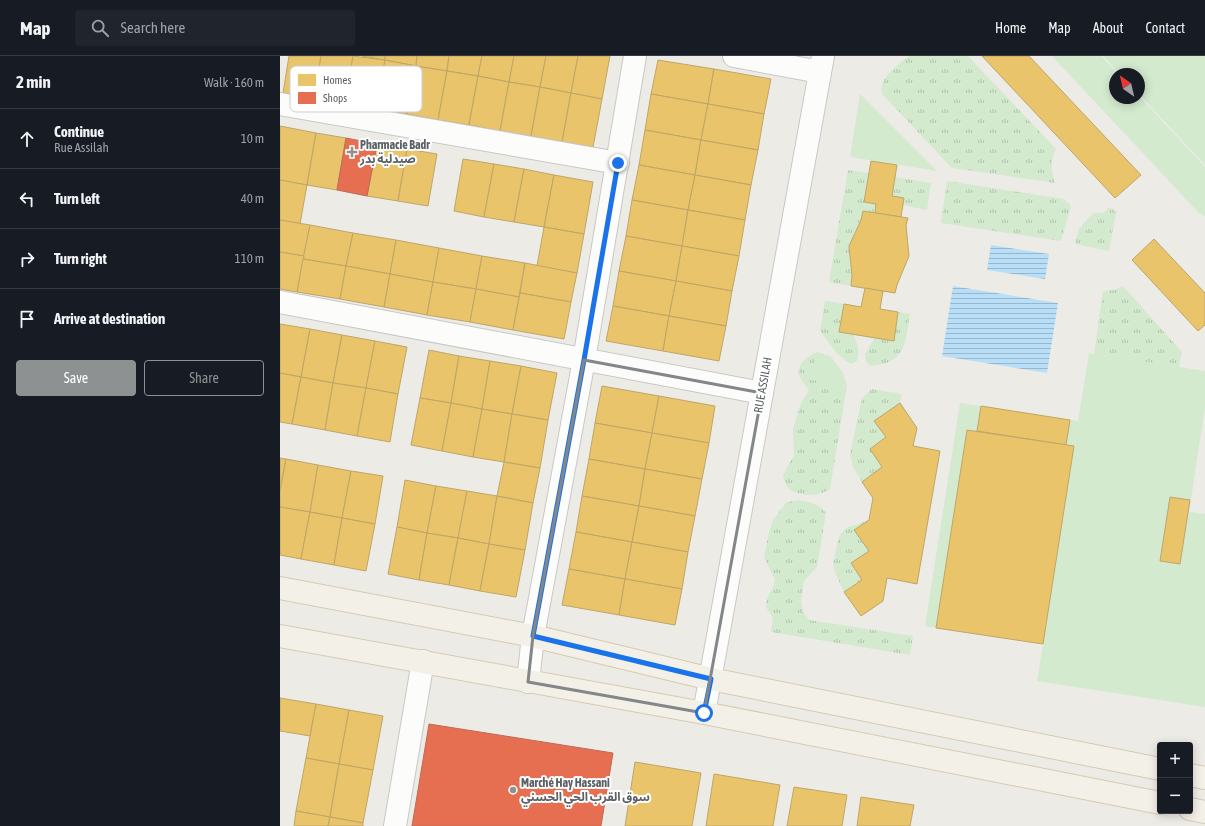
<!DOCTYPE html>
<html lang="en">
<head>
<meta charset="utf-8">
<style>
  :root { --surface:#171b24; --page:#20242c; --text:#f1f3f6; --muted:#9ea1a6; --line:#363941; --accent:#8e9192 }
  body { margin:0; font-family:"Asap Condensed","Noto Sans Arabic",sans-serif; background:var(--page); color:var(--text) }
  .controls { position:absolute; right:12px; bottom:12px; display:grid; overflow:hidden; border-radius:4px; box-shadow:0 2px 10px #0003 }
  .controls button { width:36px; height:36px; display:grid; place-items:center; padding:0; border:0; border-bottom:1px solid var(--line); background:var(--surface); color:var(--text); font:20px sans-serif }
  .compass { position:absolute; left:829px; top:12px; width:36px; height:36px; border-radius:50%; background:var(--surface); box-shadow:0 2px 10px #0003; rotate:326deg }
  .stop { position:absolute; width:12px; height:12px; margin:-9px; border:3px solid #1a73e8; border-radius:50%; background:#fff }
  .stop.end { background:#1a73e8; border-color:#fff; box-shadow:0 1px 4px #0008 }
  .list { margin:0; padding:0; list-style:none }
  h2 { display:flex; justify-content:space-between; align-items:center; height:52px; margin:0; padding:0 16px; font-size:17px }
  h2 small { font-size:13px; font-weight:400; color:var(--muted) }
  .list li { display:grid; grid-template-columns:26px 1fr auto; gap:12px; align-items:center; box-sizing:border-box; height:60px; padding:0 16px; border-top:1px solid var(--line) }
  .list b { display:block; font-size:15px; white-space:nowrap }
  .list p { margin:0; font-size:13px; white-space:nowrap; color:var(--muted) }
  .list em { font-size:13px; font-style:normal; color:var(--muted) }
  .actions { display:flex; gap:8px; padding:12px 16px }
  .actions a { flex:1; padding:9px 0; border:1px solid var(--accent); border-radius:4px; text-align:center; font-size:14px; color:var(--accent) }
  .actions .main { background:var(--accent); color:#fff }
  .icon { flex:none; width:22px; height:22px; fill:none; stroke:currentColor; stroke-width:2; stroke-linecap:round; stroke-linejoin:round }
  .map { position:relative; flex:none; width:925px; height:770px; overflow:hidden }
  header { display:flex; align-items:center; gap:24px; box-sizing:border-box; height:56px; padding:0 20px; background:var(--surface); border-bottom:1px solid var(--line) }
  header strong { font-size:19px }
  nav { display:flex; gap:22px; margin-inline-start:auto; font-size:14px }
  .search { width:280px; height:36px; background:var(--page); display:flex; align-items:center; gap:10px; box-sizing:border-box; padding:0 14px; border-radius:4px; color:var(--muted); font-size:15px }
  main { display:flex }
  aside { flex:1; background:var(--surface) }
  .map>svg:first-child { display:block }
  .grass { fill:url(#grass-tufts) }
  .park { fill:#d3eacf }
  .water { fill:url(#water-rules) }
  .homes { fill:#e9c46a; stroke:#bea668 }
  .shops { fill:#e76f51; stroke:#bd6a57 }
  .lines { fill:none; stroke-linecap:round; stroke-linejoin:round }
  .minor-casing { stroke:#c8c8c7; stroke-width:24 }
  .major-casing { stroke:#d6cbb2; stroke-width:24 }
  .minor { stroke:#fcfcfb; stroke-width:22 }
  .major { stroke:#f3f0e7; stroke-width:22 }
  .route { stroke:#1a73e8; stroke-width:5 }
  .marked { fill:none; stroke:#848789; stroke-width:3; stroke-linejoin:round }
  .poi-dot { fill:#8e9192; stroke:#fff; stroke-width:1.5 }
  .labels { text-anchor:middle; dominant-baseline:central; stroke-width:4; stroke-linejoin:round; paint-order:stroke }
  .poi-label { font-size:12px; font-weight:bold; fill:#5b6065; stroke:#fff; text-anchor:start }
  .street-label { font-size:12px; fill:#5b6065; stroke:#fff }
  .key { fill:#fff; stroke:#cecfd1; stroke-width:1 }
  .key-label { font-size:11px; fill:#5b6065 }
</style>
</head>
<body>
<header>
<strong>Map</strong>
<div class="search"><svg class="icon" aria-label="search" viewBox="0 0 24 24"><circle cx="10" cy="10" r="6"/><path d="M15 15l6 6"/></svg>Search here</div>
<nav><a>Home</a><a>Map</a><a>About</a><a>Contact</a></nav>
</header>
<main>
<aside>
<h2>2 min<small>Walk · 160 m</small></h2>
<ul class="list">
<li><svg class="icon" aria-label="ahead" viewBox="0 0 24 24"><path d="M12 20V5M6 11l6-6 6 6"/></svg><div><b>Continue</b><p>Rue Assilah</p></div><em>10 m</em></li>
<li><svg class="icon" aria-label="left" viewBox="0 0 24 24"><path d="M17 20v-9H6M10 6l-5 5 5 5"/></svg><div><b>Turn left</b></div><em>40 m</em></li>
<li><svg class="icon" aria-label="right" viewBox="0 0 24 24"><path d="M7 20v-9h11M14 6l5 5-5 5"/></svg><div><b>Turn right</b></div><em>110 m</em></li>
<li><svg class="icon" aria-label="arrive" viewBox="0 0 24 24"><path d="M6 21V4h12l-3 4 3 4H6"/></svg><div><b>Arrive at destination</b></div></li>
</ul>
<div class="actions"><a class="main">Save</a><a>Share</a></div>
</aside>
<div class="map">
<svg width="925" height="770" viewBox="0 0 925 770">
  <defs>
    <pattern id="grass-tufts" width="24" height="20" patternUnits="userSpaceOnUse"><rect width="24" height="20" fill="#d3eacf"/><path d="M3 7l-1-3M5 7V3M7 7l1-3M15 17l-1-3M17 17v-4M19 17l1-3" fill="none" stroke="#aec1ac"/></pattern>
    <pattern id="water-rules" width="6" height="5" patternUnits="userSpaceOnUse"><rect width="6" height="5" fill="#b9def8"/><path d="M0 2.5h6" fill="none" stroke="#99b7cc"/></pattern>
  </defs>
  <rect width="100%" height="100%" fill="#ecebe6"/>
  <g class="grass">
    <path d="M 629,0 L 688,0 L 776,93 C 770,105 771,114 775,127 L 672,112 L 602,38 C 598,22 617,10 629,0 Z"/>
    <path d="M 568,114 L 589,117 L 596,148 L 595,157 L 583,155 C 581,168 571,178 570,191 C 568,204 573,216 571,230 L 549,226 Z"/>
    <path d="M 615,121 L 651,127 L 647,154 L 623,149 L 612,140 Z"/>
    <path d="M 667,125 L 784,143 L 791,150 L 781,185 L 661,167 Z"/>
    <path d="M 830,151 L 836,156 L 829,195 L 795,188 L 799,173 L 813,157 L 823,157 Z"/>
    <path d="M 843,230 L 902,296 L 899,311 L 814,298 L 823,235 L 834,234 Z"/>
    <path d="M 545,245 L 564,248 L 559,275 L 573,278 C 578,288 580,295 577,305 L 571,308 C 557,301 550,287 540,275 Z"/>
    <path d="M 618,256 L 630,258 C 625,287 626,307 591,310 L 586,306 L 585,298 L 595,281 L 614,284 Z"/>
    <path d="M 537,296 L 533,323 L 567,329 L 550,433 C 539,441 519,441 508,432 C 506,429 504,424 503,420 L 507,411 L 514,400 L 513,373 L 521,347 L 529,334 C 526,330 523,327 521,323 C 513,310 527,301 537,296 Z"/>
    <path d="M 592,333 L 622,338 L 620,347 L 594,365 L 606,381 L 590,393 L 602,411 L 582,426 L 573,411 L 570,398 L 582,342 Z"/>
    <path d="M 517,444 C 529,446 539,447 546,457 L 537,511 L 524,525 L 521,545 L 523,556 L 529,564 L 633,580 L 630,599 L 491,576 L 493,561 C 478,545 492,540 495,524 L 484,501 L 489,476 L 493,464 L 506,447 Z"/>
    <path d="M 589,464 L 575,474 L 589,495 L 571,507 L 582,524 L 564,536 L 555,516 L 553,508 L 559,480 L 566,472 Z"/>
  </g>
  <g class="park">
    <path d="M 772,0 L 821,0 L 838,18 L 835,18 L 835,42 L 859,42 L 859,40 L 925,111 L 925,160 L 919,157 Z"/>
    <path d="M 823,0 L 925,0 L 925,109 L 859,38 L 859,18 L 840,18 Z"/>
    <path d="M 580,38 L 657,115 L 570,101 Z"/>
    <path d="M 537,296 L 550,300 L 562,315 L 567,329 L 532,324 Z"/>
    <path d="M 809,297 L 925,315 L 925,351 L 909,456 L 925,458 L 925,651 L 757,625 L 763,588 L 645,570 L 680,347 L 798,365 Z"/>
  </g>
  <g class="water">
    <path d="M 711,189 L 769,198 L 765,223 L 707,214 Z"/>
    <path d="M 673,230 L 778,247 L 767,317 L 662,300 Z"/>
  </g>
  <g class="homes">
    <path d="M 9,0 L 41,0 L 34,42 L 3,37 Z"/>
    <path d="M 41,0 L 73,0 L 65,47 L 34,42 Z"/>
    <path d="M 73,0 L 105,4 L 96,53 L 65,47 Z"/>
    <path d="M 82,0 L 105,0 L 105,4 Z"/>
    <path d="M 105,0 L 137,0 L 136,10 L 105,4 Z"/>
    <path d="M 137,0 L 169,0 L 167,15 L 136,10 Z"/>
    <path d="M 169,0 L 202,0 L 198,20 L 167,15 Z"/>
    <path d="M 202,0 L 234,0 L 229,26 L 198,20 Z"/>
    <path d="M 234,0 L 266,0 L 260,31 L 229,26 Z"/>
    <path d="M 266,0 L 298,0 L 291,37 L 260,31 Z"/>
    <path d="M 298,0 L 330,0 L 322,43 L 291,37 Z"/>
    <path d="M 702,0 L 749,0 L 861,119 L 835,142 Z"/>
    <path d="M 105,4 L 136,10 L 127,58 L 96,53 Z"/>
    <path d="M 378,4 L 434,13 L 428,48 L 371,38 Z"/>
    <path d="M 136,10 L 167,15 L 158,64 L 127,58 Z"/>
    <path d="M 434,13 L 491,23 L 484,58 L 428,48 Z"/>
    <path d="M 167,15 L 198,20 L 189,69 L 158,64 Z"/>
    <path d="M 198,20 L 229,26 L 220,75 L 189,69 Z"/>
    <path d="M 229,26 L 260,31 L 251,80 L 220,75 Z"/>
    <path d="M 260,31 L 291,37 L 282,86 L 251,80 Z"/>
    <path d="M 291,37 L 322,43 L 313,91 L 282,86 Z"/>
    <path d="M 371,38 L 428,48 L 421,84 L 365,74 Z"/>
    <path d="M 428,48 L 484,58 L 478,94 L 421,84 Z"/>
    <path d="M 0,70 L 36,77 L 27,129 L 0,124 Z"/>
    <path d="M 365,74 L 421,84 L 415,119 L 359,109 Z"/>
    <path d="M 36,77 L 66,82 L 57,134 L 27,129 Z"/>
    <path d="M 421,84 L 478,94 L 471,129 L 415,119 Z"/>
    <path d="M 97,88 L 127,93 L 118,145 L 87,140 Z"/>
    <path d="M 127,93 L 157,98 L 148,150 L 118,145 Z"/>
    <path d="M 183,103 L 214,108 L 204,161 L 174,155 Z"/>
    <path d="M 591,105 L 617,109 L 612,140 L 624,142 L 621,161 L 595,157 L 596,148 L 584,146 Z"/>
    <path d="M 214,108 L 244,113 L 234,166 L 204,161 Z"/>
    <path d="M 359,109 L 415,119 L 408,154 L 352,144 Z"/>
    <path d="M 244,113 L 274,119 L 264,171 L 234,166 Z"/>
    <path d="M 274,119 L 313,126 L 304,178 L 264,171 Z"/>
    <path d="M 415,119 L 471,129 L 465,164 L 408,154 Z"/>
    <path d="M 0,124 L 27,129 L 20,168 L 0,164 Z"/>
    <path d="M 352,144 L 408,154 L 402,190 L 346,180 Z"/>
    <path d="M 408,154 L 465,164 L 459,200 L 402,190 Z"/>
    <path d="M 583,155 L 628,162 L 626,169 L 629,200 L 617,229 L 615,237 L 571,230 L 572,220 L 569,190 L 581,164 Z"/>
    <path d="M 0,164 L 30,169 L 24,200 L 0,196 Z"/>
    <path d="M 30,169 L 73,177 L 66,210 L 23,203 Z"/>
    <path d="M 264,171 L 304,178 L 297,217 L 257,210 Z"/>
    <path d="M 73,177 L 116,184 L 110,218 L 66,210 Z"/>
    <path d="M 346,180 L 402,190 L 396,225 L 339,215 Z"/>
    <path d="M 874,183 L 925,237 L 925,269 L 918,275 L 852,204 Z"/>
    <path d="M 116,184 L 159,192 L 153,226 L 110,218 Z"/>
    <path d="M 402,190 L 459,200 L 452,235 L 396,225 Z"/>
    <path d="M 159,192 L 202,200 L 196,233 L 153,226 Z"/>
    <path d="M 0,196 L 24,200 L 17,236 L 0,233 Z"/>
    <path d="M 202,200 L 245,207 L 239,241 L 196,233 Z"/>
    <path d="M 23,203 L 66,210 L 60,243 L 17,236 Z"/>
    <path d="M 245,207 L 297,217 L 291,246 L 240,237 Z"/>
    <path d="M 66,210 L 110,218 L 104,251 L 60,243 Z"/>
    <path d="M 339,215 L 396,225 L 389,260 L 333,250 Z"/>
    <path d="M 110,218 L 153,226 L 147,259 L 104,251 Z"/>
    <path d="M 396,225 L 452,235 L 446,270 L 389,260 Z"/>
    <path d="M 153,226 L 196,233 L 190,266 L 147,259 Z"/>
    <path d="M 585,232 L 603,235 L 600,253 L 618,256 L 614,285 L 559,276 L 564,248 L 581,251 Z"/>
    <path d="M 196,233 L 239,241 L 233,274 L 190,266 Z"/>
    <path d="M 240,237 L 291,246 L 284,283 L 233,274 Z"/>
    <path d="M 333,250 L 389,260 L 383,295 L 326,285 Z"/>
    <path d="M 389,260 L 446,270 L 439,305 L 383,295 Z"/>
    <path d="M 0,268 L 30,273 L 21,321 L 0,317 Z"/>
    <path d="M 30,273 L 62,279 L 53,327 L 21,321 Z"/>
    <path d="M 62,279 L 95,285 L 86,332 L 53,327 Z"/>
    <path d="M 95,285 L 127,291 L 118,338 L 86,332 Z"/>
    <path d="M 149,294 L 179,300 L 171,347 L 140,342 Z"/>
    <path d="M 179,300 L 210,305 L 202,353 L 171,347 Z"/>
    <path d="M 210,305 L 241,310 L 232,358 L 202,353 Z"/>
    <path d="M 241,310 L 277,317 L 268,364 L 232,358 Z"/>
    <path d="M 0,317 L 21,321 L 12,368 L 0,366 Z"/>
    <path d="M 21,321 L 53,327 L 45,374 L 12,368 Z"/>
    <path d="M 53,327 L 86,332 L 77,380 L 45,374 Z"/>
    <path d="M 322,330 L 379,340 L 372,377 L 315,367 Z"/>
    <path d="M 86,332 L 118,338 L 110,386 L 77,380 Z"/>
    <path d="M 379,340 L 435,350 L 429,387 L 372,377 Z"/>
    <path d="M 140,342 L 171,347 L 162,395 L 131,389 Z"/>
    <path d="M 171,347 L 202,353 L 193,401 L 162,395 Z"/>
    <path d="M 620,347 L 637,372 L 633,390 L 660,395 L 637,528 L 607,522 L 603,545 L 581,560 L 564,536 L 582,524 L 571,507 L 589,495 L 574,474 L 589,464 L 593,442 L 582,426 L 602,411 L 590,393 L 606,381 L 594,365 Z"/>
    <path d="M 701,350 L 790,364 L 786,389 L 697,375 Z"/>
    <path d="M 202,353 L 232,358 L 224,406 L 193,401 Z"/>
    <path d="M 232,358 L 268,364 L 260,412 L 224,406 Z"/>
    <path d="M 315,367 L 372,377 L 365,413 L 309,403 Z"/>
    <path d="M 687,374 L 794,390 L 763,588 L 656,572 Z"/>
    <path d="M 372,377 L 429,387 L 422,423 L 365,413 Z"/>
    <path d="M 0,402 L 6,403 L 0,435 Z"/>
    <path d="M 6,403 L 38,409 L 30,456 L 0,451 L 0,435 Z"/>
    <path d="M 309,403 L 365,413 L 359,450 L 302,440 Z"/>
    <path d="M 224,406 L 260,412 L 253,447 L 217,440 Z"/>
    <path d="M 38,409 L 71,415 L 62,462 L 30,456 Z"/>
    <path d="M 365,413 L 422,423 L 415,460 L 359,450 Z"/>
    <path d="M 71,415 L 103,420 L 95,468 L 62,462 Z"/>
    <path d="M 125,424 L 156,430 L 147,477 L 117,471 Z"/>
    <path d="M 156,430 L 187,435 L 178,482 L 147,477 Z"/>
    <path d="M 187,435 L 217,440 L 209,488 L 178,482 Z"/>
    <path d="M 217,440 L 253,447 L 245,494 L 209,488 Z"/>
    <path d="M 302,440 L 359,450 L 352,486 L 296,476 Z"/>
    <path d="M 890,441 L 910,444 L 900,508 L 880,505 Z"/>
    <path d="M 359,450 L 415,460 L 408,496 L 352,486 Z"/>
    <path d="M 0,451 L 30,456 L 21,503 L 0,499 Z"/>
    <path d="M 30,456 L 62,462 L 54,509 L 21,503 Z"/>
    <path d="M 62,462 L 95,468 L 86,515 L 54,509 Z"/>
    <path d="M 117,471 L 147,477 L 139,524 L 108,518 Z"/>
    <path d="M 296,476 L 352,486 L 345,523 L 289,513 Z"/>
    <path d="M 147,477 L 178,482 L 169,529 L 139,524 Z"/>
    <path d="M 178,482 L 209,488 L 200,535 L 169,529 Z"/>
    <path d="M 352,486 L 408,496 L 402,533 L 345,523 Z"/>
    <path d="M 209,488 L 245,494 L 236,541 L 200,535 Z"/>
    <path d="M 289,513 L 345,523 L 339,559 L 282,549 Z"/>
    <path d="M 345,523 L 402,533 L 395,569 L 339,559 Z"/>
    <path d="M 0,642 L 36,648 L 30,680 L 0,675 Z"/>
    <path d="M 36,648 L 69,654 L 59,708 L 26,702 Z"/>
    <path d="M 69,654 L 103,660 L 93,714 L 59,708 Z"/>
    <path d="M 26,702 L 59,708 L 50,761 L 16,755 Z"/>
    <path d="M 355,706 L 421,717 L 412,770 L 345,770 Z"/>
    <path d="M 59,708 L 93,714 L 83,767 L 50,761 Z"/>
    <path d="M 434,718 L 500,729 L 493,770 L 426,770 Z"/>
    <path d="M 514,731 L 567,739 L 562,770 L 507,770 Z"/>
    <path d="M 581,741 L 634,749 L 630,770 L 577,770 Z"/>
    <path d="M 16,755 L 50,761 L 48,770 L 14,770 Z"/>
    <path d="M 50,761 L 83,767 L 83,770 L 48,770 Z"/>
  </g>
  <g class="shops">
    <path d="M 66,82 L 97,88 L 87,140 L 57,134 Z"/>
    <path d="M 149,668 L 333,697 L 321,770 L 132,770 Z"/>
  </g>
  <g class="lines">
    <defs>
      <g id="minor">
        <path d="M 454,0 L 540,16"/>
        <path d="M 0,48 L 338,107"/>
        <path d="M 0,246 L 482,337"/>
        <path d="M 248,626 L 253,580 L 304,304 L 355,0"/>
        <path d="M 424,657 L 543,0"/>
        <path d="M 115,770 L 143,605"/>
      </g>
      <g id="major">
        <path d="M 0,532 L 253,580 L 431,623 L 880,713"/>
        <path d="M 0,580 L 424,657 L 880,747"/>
        <path d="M 910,719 L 925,722"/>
        <path d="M 910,753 L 925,756"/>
      </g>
    </defs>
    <use href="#minor" class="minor-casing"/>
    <use href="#major" class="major-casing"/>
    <use href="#minor" class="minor"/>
    <use href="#major" class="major"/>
  </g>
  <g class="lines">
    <path class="route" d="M 338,107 L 304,304 L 253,580 L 431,623 L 424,657"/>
  </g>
  <path class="marked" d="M 304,304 L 482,337 L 424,657 L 248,626 L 253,580 Z"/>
  <g class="poi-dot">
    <path d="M70 90h4v4h4v4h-4v4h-4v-4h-4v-4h4z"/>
    <circle cx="233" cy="734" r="4"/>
  </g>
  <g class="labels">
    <g class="poi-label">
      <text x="80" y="89">Pharmacie Badr<tspan x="80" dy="14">صيدلية بدر</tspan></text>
      <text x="241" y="727">Marché Hay Hassani<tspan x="241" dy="14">سوق القرب الحي الحسني</tspan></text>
    </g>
    <g class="street-label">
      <text transform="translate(483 329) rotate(-80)">RUE ASSILAH</text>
    </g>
  </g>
  <rect x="10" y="10" width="132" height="46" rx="6" class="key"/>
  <rect x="18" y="18" width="18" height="12" fill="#e9c46a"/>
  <rect x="18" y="36" width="18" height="12" fill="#e76f51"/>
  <g class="key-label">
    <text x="43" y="28">Homes</text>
    <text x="43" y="46">Shops</text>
  </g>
</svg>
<div class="controls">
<button>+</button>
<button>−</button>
</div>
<svg class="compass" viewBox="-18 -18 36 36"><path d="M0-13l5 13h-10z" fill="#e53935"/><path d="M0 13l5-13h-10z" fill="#9ea1a6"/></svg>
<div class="stop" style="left:424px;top:657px"></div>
<div class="stop end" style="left:338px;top:107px"></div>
</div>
</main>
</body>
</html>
